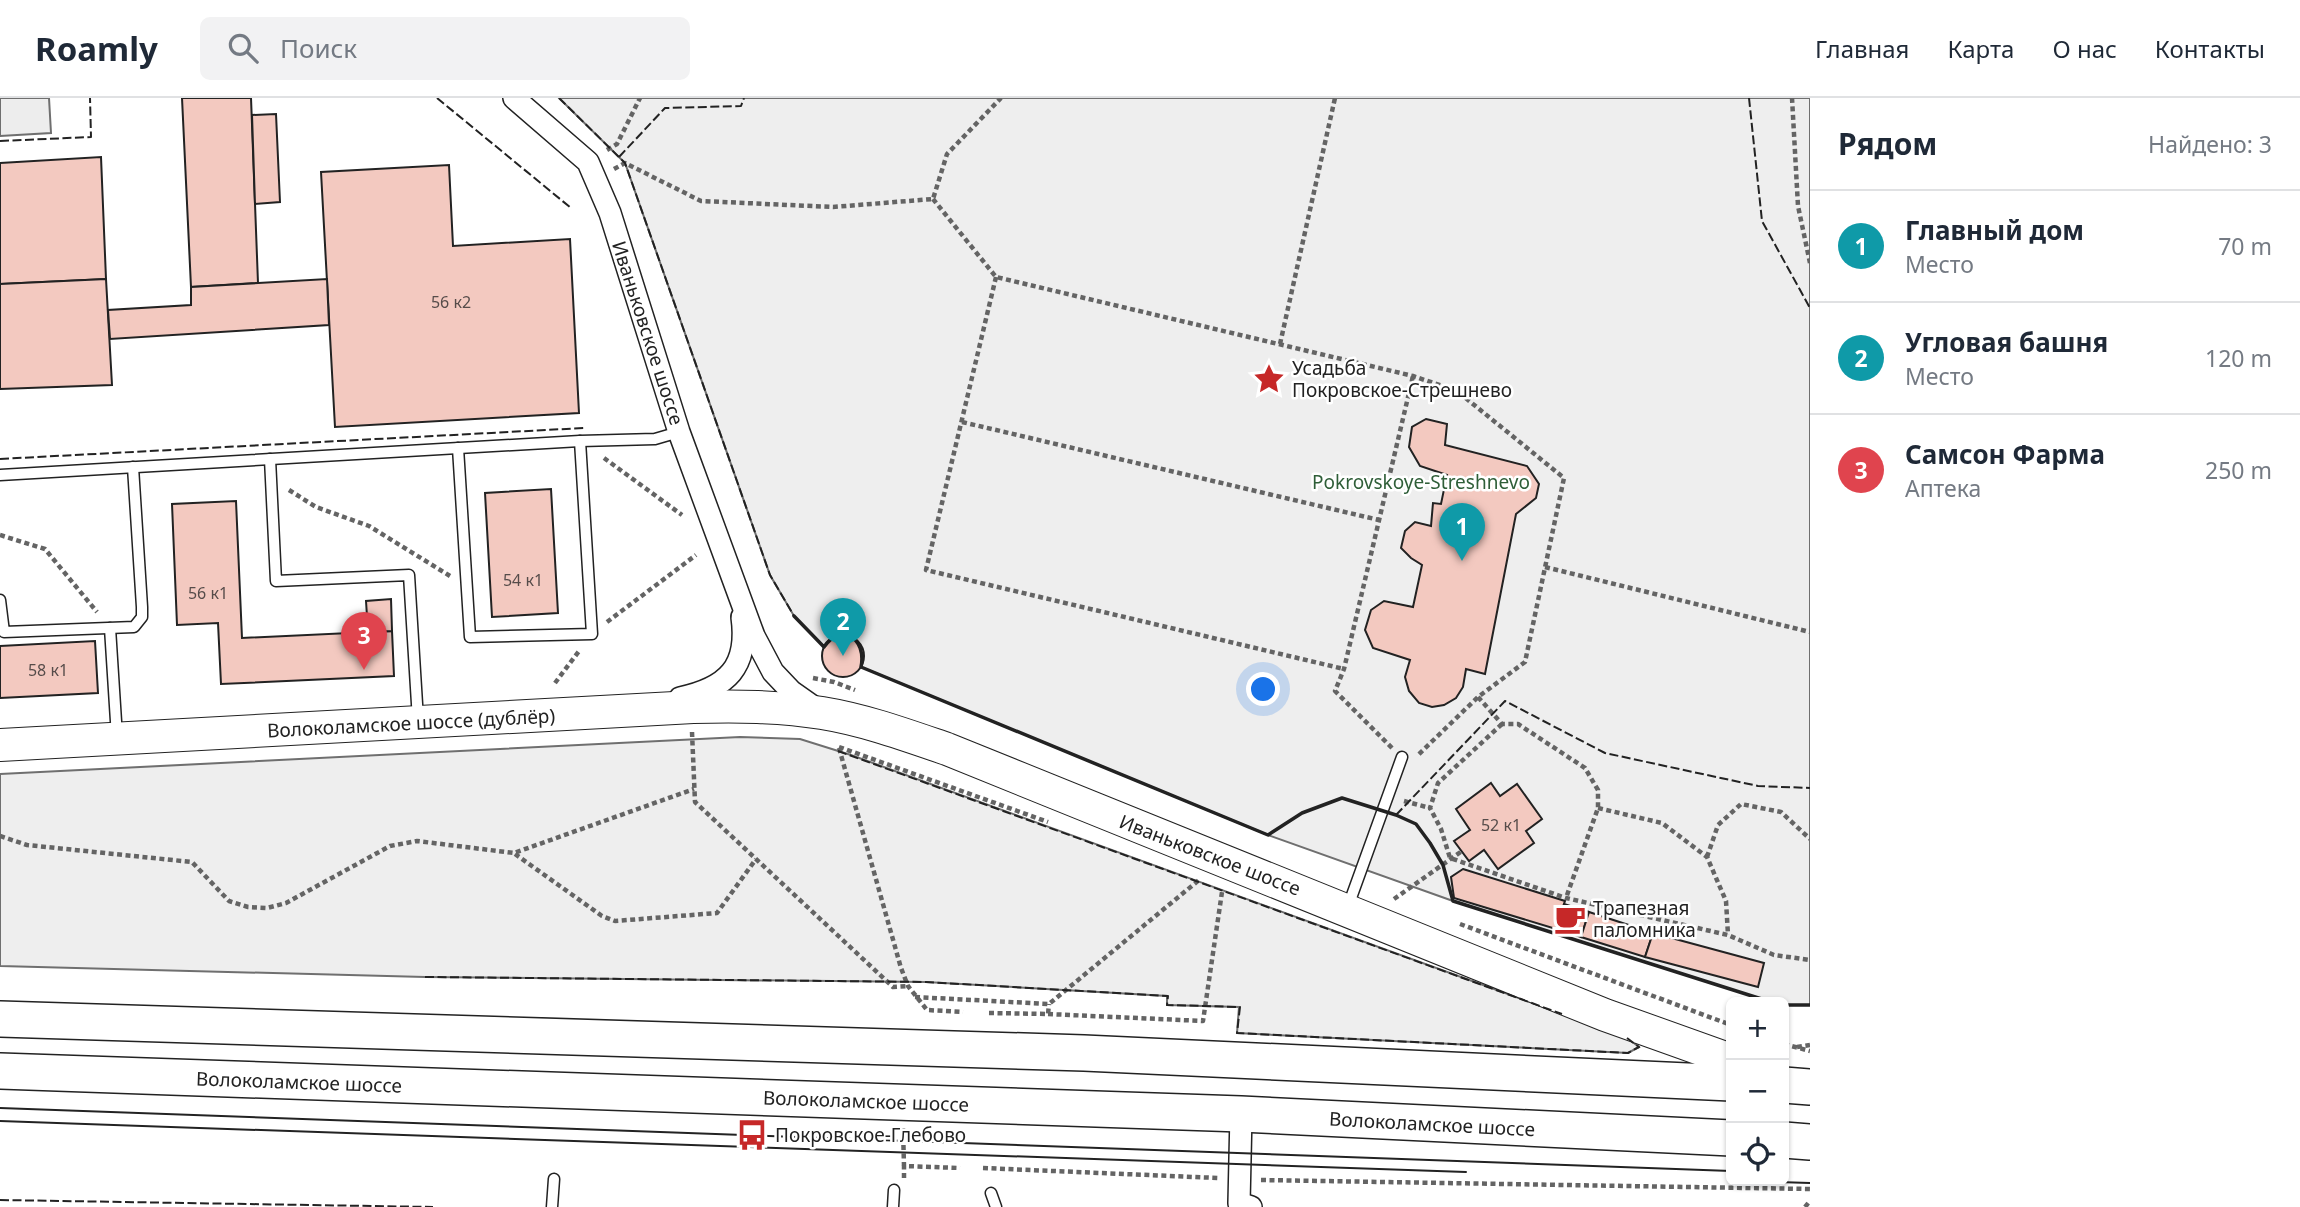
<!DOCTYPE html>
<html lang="ru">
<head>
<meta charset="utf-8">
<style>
  :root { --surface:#fff; --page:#f2f2f3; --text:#1f2937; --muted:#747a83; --line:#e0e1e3; --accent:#0f766e }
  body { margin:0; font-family:"Noto Sans",sans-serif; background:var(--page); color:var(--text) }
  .controls { position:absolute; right:21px; bottom:21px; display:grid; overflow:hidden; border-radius:10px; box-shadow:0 2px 5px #0004 }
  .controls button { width:63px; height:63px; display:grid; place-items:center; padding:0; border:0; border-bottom:2px solid var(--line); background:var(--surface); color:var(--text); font:35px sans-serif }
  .you { position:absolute; left:1264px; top:592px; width:24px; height:24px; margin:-18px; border:5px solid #fff; border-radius:50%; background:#1a73e8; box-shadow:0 0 0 10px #1a73e833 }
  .badge { display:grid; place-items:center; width:46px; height:46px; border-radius:50%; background:var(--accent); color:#fff; font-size:23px; font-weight:700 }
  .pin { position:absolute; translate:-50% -58px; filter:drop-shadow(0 2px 4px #0008) }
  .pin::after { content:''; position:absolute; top:37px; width:24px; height:21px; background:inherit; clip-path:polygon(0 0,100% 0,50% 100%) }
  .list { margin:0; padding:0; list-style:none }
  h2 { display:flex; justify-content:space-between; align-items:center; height:91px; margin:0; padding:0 28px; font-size:30px }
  h2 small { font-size:23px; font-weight:400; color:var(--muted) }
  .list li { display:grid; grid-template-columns:46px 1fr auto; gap:21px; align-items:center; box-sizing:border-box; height:112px; padding:0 28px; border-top:2px solid var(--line) }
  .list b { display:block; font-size:26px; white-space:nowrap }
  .list p { margin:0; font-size:23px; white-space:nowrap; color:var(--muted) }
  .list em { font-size:23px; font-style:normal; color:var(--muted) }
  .icon { flex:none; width:38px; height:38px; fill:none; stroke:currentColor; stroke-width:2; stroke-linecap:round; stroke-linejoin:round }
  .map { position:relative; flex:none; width:1810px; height:1109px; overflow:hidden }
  header { display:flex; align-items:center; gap:42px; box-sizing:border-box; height:98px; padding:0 35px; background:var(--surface); border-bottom:2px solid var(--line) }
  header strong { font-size:33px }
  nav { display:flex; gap:38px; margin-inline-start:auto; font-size:24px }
  .search { width:490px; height:63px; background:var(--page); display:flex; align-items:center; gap:18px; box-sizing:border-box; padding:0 24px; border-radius:10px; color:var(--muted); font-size:26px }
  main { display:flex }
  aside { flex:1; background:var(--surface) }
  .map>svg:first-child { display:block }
  .green { fill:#eee; stroke:#6f6f6f; stroke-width:2 }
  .parking { fill:#ededed; stroke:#6f6f6f; stroke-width:2 }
  .building { fill:#f3c9c0; stroke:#222; stroke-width:2 }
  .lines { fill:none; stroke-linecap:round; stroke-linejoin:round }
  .lane-casing { stroke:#222; stroke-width:13 }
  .street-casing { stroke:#222; stroke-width:24 }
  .secondary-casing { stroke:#222; stroke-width:34 }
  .primary-casing { stroke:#222; stroke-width:38 }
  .path { stroke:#646464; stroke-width:4.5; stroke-dasharray:5 3.5; stroke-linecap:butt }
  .lane { stroke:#fff; stroke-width:10 }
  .street { stroke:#fff; stroke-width:21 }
  .secondary { stroke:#fff; stroke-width:32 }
  .primary { stroke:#fff; stroke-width:35 }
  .tram { stroke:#222; stroke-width:2 }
  .fence { stroke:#222; stroke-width:2; stroke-dasharray:9 3.5; stroke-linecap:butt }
  .wall { stroke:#222; stroke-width:3.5 }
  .labels { text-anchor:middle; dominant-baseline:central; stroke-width:5; stroke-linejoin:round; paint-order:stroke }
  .number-label { font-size:16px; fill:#564c4a }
  .street-label { font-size:19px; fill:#222; stroke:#fff }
  .poi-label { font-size:19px; fill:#222; stroke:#fff; text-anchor:start }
  .park-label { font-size:19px; fill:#2f5e38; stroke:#fff }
</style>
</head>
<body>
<header>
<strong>Roamly</strong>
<div class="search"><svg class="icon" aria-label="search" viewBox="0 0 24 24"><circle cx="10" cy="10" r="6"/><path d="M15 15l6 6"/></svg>Поиск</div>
<nav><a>Главная</a><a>Карта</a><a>О нас</a><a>Контакты</a></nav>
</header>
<main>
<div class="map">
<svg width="1810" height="1109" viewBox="0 0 1810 1109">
  <rect width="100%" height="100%" fill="#fff"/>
  <g class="green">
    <path d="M 559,0 L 1810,0 L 1810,907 L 1784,907 L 1784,904 L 1771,904 L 1453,803 L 1268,737 L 861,569 C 867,540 841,524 824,549 L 794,518 L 770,477 L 625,65 Z"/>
    <path d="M 740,639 L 800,641 L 851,657 L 1626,939 L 1639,949 L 1628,955 L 1237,935 L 1239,909 L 1167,907 L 1167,898 L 926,884 L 425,879 L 0,868 L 0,676 Z"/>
  </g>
  <path class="parking" d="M 0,0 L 49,0 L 51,35 L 0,38 Z"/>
  <g class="building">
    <path d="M 182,0 L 251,0 L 258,185 L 191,189 Z"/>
    <path d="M 276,16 L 280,104 L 255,106 L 252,17 Z"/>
    <path d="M 101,59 L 106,181 L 0,186 L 0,65 Z"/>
    <path d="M 449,67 L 453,148 L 570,141 L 579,315 L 335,329 L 321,74 Z"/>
    <path d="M 106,181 L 112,287 L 0,291 L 0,186 Z"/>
    <path d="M 327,181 L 329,227 L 110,241 L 108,212 L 191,207 L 191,189 Z"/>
    <path d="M 1426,321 L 1447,326 L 1445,347 L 1527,368 L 1539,386 L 1536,400 L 1516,416 L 1485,576 L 1466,571 L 1463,589 L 1456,600 L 1444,607 L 1432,609 L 1419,605 L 1409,593 L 1405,579 L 1410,562 L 1373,550 L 1365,532 L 1371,512 L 1384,503 L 1413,509 L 1422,467 L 1411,460 L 1401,450 L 1405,433 L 1415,424 L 1431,428 L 1433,405 L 1441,406 L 1447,377 L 1420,368 L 1409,349 L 1412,329 Z"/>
    <path d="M 551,391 L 558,515 L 492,519 L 485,395 Z"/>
    <path d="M 236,403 L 242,540 L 392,533 L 394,578 L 221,586 L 218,525 L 177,527 L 172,406 Z"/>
    <path d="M 391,501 L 392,533 L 368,534 L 366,503 Z"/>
    <circle cx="843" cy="558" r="21"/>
    <path d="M 95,543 L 98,595 L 0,600 L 0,548 Z"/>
    <path d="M 1491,685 L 1500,698 L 1517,686 L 1542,721 L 1526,733 L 1534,745 L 1498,771 L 1484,752 L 1469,763 L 1454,743 L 1470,732 L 1456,711 Z"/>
    <path d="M 1463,771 L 1565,803 L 1556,831 L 1454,800 L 1451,779 Z"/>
    <path d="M 1564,806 L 1589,814 L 1581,839 L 1556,831 Z"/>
    <path d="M 1589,814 L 1653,835 L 1645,859 L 1581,839 Z"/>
    <path d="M 1653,835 L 1764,865 L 1758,889 L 1645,859 Z"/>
  </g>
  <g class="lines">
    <defs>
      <g id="lane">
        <path d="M 458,350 L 470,539 L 592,536 L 580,343"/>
        <path d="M 270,361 L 276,483 L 409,477 L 418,622"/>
        <path d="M 0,377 L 580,343 L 655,341 L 679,334"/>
        <path d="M 0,502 L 4,534 L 134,529 L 142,519 L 142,509 L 133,369"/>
        <path d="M 110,530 L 117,639"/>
        <path d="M 1347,811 L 1402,659"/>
        <path d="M 991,1095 L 996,1109"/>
        <path d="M 552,1109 L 554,1081"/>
        <path d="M 893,1109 L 894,1092"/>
      </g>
      <g id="street">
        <path d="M 514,0 L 588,64 L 610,115 L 679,334 L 754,538 L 773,574 L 791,593 L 818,612"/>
        <path d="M 680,600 C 727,590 749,569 742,519"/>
        <path d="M 1241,1016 L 1239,1105 L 1251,1109"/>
      </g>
      <path id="secondary" d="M 0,647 L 693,609 C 736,608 779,608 822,615 C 865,622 906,637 947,651 L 1605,917 L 1731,962"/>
      <g id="primary">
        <path d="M 0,921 L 1084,955 L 1731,985"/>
        <path d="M 0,973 L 1241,1016 L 1731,1040"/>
        <path d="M 1784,987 L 1810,989"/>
        <path d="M 1784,1042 L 1810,1044"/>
      </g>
    </defs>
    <use href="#lane" class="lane-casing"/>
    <use href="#street" class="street-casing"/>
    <use href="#secondary" class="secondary-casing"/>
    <use href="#primary" class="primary-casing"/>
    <g class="path">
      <path d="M 1792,0 L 1798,108 L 1810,165"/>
      <path d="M 607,52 L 617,46 L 640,0"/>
      <path d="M 614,71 L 625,65 L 701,103 L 833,109 L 933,101 L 947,56 L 1001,0"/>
      <path d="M 933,101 L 996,179 L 1413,278 L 1457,293 L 1564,380 L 1525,564 L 1478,599 L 1418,657"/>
      <path d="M 996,179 L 926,472 L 1344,571"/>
      <path d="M 1280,246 L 1335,0"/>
      <path d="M 962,324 L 1379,422"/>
      <path d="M 604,360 L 682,417"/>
      <path d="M 289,392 L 316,409 L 369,428 L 450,478"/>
      <path d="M 0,437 L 45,451 L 97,514"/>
      <path d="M 1545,469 L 1810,534"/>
      <path d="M 607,524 L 696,457"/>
      <path d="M 813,580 L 834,584 L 855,592"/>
      <path d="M 555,585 L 579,553"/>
      <path d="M 1478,599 L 1502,626 L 1518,626 L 1585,670 L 1598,692 L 1598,710 L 1566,800"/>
      <path d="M 1502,626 L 1438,685 L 1430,710 L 1441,731 L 1450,760 L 1566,800 L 1728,837 L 1774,857 L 1810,862"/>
      <path d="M 692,634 L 695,704 L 893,889 L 908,888"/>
      <path d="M 839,649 L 1048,724"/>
      <path d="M 839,650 L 901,870 L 908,888 L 927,912 L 963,914"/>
      <path d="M 1392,650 L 1335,593 L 1344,571 L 1413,278"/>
      <path d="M 1404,703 L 1430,710"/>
      <path d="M 1598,710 L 1662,725 L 1707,759 L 1726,803 L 1728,837"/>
      <path d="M 0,738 L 27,747 L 192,764 L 229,803 L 248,809 L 267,810 L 286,805 L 390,748 L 417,743 L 514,755 L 694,691"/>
      <path d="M 515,756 L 602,818 L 615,823 L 717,815 L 756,761"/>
      <path d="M 1707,759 L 1718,727 L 1741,706 L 1781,714 L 1810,741"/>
      <path d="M 1394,801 L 1462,753"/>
      <path d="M 1460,826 L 1731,927"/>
      <path d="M 915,899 L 1049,906 L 1199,782"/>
      <path d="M 989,915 L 1048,916 L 1049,906"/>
      <path d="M 1048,916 L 1203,923 L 1222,794 L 1221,792"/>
      <path d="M 1784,946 L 1810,953"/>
      <path d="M 1797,949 L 1810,947"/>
      <path d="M 903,1030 L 904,1068"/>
      <path d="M 983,1070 L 1218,1080"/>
      <path d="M 904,1080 L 904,1068 L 960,1070"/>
      <path d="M 1261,1082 L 1810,1091"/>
      <path d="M 1805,1109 L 1810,1103"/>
    </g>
    <use href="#lane" class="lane"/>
    <use href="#street" class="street"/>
    <use href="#secondary" class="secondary"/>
    <use href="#primary" class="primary"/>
    <g class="tram">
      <path d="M 0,1010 L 1731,1073"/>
      <path d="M 0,1023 L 1466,1074"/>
      <path d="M 1746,1083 L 1810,1085"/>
    </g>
    <g class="fence">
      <path d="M 437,0 L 571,110"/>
      <path d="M 559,0 L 625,65 L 770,477 L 794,518"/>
      <path d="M 1749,0 L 1762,123 L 1810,210"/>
      <path d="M 0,43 L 91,39 L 90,0"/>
      <path d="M 619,59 L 665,10 L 741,8 L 744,0"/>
      <path d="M 0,361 L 584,330"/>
      <path d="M 838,653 L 1562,916"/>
      <path d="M 1396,717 L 1505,603 L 1605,655 L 1758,688 L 1810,690"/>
      <path d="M 425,879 L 926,884 L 1168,898 L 1167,907 L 1240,909 L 1237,935 L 1628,955 L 1639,949 L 1627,940"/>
      <path d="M 0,1102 L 433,1109"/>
    </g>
    <g class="wall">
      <path d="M 794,518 L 824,549 C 841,524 867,540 861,569 L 1268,737 L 1302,715 L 1342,700 L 1396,717 L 1416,726 L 1430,745 L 1443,767 L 1453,803 L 1771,904"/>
      <path d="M 1784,907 L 1810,907"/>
    </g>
  </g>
  <defs>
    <symbol id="sight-bare" viewBox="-9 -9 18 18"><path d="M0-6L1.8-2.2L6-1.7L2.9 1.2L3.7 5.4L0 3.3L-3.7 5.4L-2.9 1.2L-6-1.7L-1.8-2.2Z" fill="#c62828" stroke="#fff" stroke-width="2.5" paint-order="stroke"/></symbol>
    <symbol id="cafe-bare" viewBox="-9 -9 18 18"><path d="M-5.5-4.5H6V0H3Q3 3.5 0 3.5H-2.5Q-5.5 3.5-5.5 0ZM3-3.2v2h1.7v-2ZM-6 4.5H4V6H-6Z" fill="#c62828" stroke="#fff" stroke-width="2.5" paint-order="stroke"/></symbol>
    <symbol id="bus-bare" viewBox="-9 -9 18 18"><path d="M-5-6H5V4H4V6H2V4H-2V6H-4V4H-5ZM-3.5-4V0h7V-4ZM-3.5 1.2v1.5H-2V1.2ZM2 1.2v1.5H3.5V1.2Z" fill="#c62828" stroke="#fff" stroke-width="2.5" paint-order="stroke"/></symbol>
  </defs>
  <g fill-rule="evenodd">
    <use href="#sight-bare" x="1247" y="259" width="44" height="44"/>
    <use href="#cafe-bare" x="1548" y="799" width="44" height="44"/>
    <use href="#bus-bare" x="730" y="1015" width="44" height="44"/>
  </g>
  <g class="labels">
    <g class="number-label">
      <text x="451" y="204">56 к2</text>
      <text x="523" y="482">54 к1</text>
      <text x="208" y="495">56 к1</text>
      <text x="48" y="572">58 к1</text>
      <text x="1501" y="727">52 к1</text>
    </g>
    <g class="street-label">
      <text transform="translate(648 235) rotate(72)">Иваньковское шоссе</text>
      <text transform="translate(411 625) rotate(-3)">Волоколамское шоссе (дублёр)</text>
      <text transform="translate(1210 757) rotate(21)">Иваньковское шоссе</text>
      <text transform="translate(299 984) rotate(2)">Волоколамское шоссе</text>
      <text transform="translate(866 1003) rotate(2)">Волоколамское шоссе</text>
      <text transform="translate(1432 1026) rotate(3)">Волоколамское шоссе</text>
    </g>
    <g class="poi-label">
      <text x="1292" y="270">Усадьба<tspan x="1292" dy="22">Покровское-Стрешнево</tspan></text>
      <text x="1593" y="810">Трапезная<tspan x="1593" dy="22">паломника</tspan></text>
      <text x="775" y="1037">Покровское-Глебово</text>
    </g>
    <g class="park-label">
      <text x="1421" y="384">Pokrovskoye-Streshnevo</text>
    </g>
  </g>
</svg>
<div class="controls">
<button>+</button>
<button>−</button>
<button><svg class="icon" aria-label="locate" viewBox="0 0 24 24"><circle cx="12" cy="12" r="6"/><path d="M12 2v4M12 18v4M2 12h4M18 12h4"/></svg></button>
</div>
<div class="you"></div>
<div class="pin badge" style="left:1462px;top:463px;background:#0f9aa8">1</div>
<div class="pin badge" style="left:843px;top:558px;background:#0f9aa8">2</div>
<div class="pin badge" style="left:364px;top:572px;background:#e0444e">3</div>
</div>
<aside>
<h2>Рядом<small>Найдено: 3</small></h2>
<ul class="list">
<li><span class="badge" style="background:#0f9aa8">1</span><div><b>Главный дом</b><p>Место</p></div><em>70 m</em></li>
<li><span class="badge" style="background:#0f9aa8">2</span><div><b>Угловая башня</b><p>Место</p></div><em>120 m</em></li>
<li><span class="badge" style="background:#e0444e">3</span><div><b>Самсон Фарма</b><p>Аптека</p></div><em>250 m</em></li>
</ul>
</aside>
</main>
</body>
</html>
